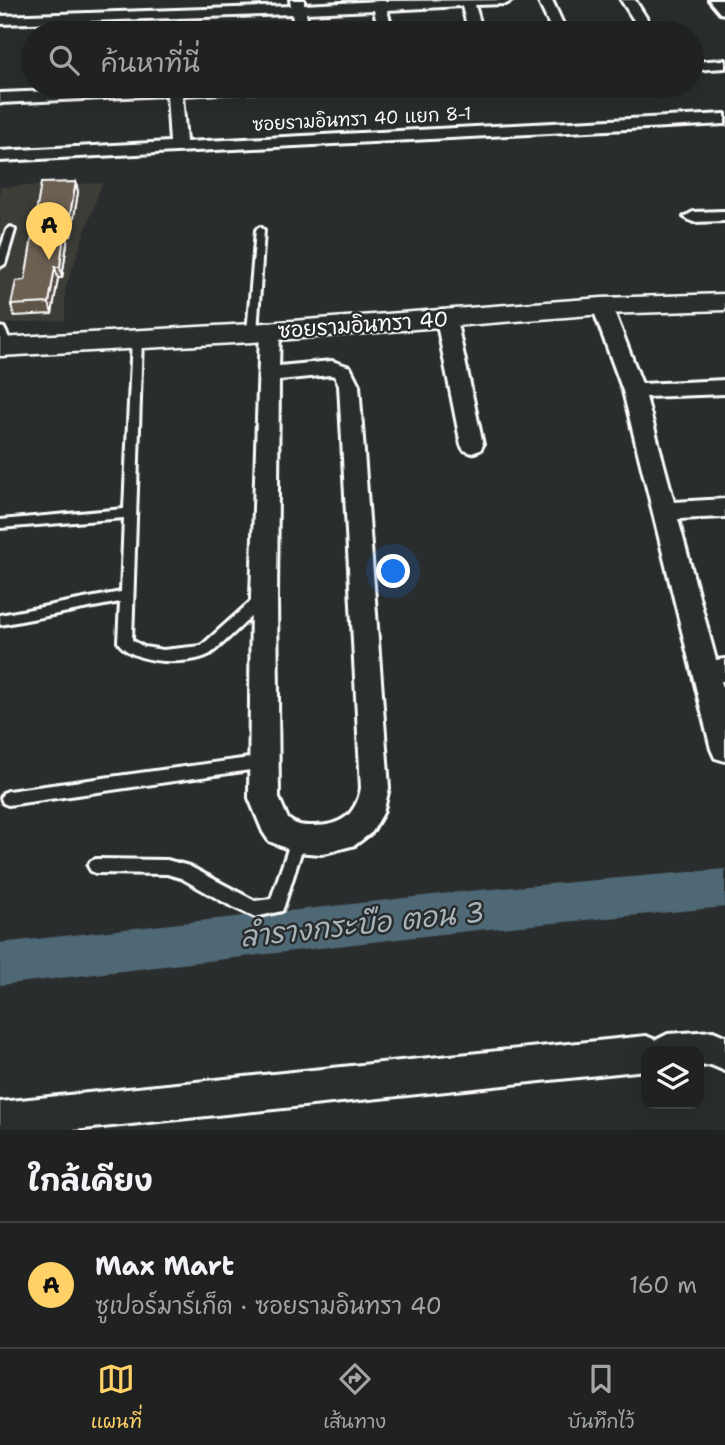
<!DOCTYPE html>
<html lang="th">
<head>
<meta charset="utf-8">
<style>
  :root { --surface:#202222; --page:#282a2a; --text:#f1f3f6; --muted:#a2a4a5; --line:#3d3f40; --accent:#ffd166 }
  body { margin:0; font-family:"Shantell Sans","Playpen Sans Thai",sans-serif; background:var(--page); color:var(--text) }
  .controls { position:absolute; right:21px; bottom:21px; display:grid; overflow:hidden; border-radius:14px; box-shadow:0 7px 28px #0002 }
  .controls button { width:63px; height:63px; display:grid; place-items:center; padding:0; border:0; border-bottom:2px solid var(--line); background:var(--surface); color:var(--text); font:35px sans-serif }
  .you { position:absolute; left:394px; top:572px; width:24px; height:24px; margin:-18px; border:5px solid #fff; border-radius:50%; background:#1a73e8; box-shadow:0 0 0 10px #1a73e833 }
  .badge { display:grid; place-items:center; width:46px; height:46px; border-radius:50%; background:var(--accent); color:#111; font-size:23px; font-weight:700 }
  .pin { position:absolute; translate:-50% -58px; filter:drop-shadow(0 2px 4px #0008) }
  .pin::after { content:''; position:absolute; top:37px; width:24px; height:21px; background:inherit; clip-path:polygon(0 0,100% 0,50% 100%) }
  .list { margin:0; padding:0; list-style:none }
  h2 { display:flex; justify-content:space-between; align-items:center; height:91px; margin:0; padding:0 28px; font-size:30px }
  h2 small { font-size:23px; font-weight:400; color:var(--muted) }
  .list li { display:grid; grid-template-columns:46px 1fr auto; gap:21px; align-items:center; box-sizing:border-box; height:126px; padding:0 28px; border-top:2px solid var(--line) }
  .list b { display:block; font-size:26px; white-space:nowrap }
  .list p { margin:0; font-size:23px; white-space:nowrap; color:var(--muted) }
  .list em { font-size:23px; font-style:normal; color:var(--muted) }
  .icon { flex:none; width:38px; height:38px; fill:none; stroke:currentColor; stroke-width:2; stroke-linecap:round; stroke-linejoin:round }
  .map { position:relative; flex:none; width:725px; height:1130px; overflow:hidden }
  .search { position:absolute; background:var(--surface); box-shadow:0 7px 28px #0002; left:21px; right:21px; top:21px; height:77px; display:flex; align-items:center; gap:18px; box-sizing:border-box; padding:0 24px; border-radius:38px; color:var(--muted); font-size:26px }
  .sheet { height:217px; background:var(--surface) }
  nav { display:flex; justify-content:space-around; align-items:center; box-sizing:border-box; height:98px; border-top:2px solid var(--line); background:var(--surface); font-size:19px; color:var(--muted) }
  nav a { display:grid; justify-items:center; gap:4px }
  nav .on { color:var(--accent) }
  .map>svg:first-child { display:block }
  .built { fill:#3e3c39 }
  .lines { fill:none; stroke-linecap:round; stroke-linejoin:round }
  .canal { fill:#4f6874; fill-rule:evenodd }
  .lane-casing { stroke:#fff; stroke-width:6 }
  .street-casing { stroke:#fff; stroke-width:6 }
  .secondary-casing { stroke:#fff; stroke-width:5 }
  .lane { fill:#2a2d2e; fill-rule:evenodd }
  .street { fill:#2a2d2e; fill-rule:evenodd }
  .secondary { fill:#2a2d2e; fill-rule:evenodd }
  .wall { fill:#5d5347; stroke:#fff; stroke-width:2 }
  .shaded-wall { fill:#4c433a; stroke:#fff; stroke-width:2 }
  .building { fill:#6c6053; stroke:#fff; stroke-width:2 }
  .labels { text-anchor:middle; dominant-baseline:central; stroke-width:5; stroke-linejoin:round; paint-order:stroke }
  .far-street-label { font-size:18px; fill:#fff; stroke:#2a2d2e }
  .street-label { font-size:21px; fill:#fff; stroke:#2a2d2e }
  .near-water-label { font-size:28px; font-style:italic; fill:#a7b4ba; stroke:#2a2d2e }
</style>
</head>
<body>
<div class="map">
<svg width="725" height="1130" viewBox="0 0 725 1130">
  <rect width="100%" height="100%" fill="#2a2d2e"/>
  <filter id="ink" filterUnits="userSpaceOnUse"><feTurbulence type="fractalNoise" baseFrequency=".0143" numOctaves="2"/><feDisplacementMap in="SourceGraphic" scale="14" xChannelSelector="R" yChannelSelector="G"/><feConvolveMatrix kernelMatrix="1 2 1 2 8 2 1 2 1" color-interpolation-filters="sRGB"/></filter>
  <g filter="url(#ink)">
    <path class="built" d="M 102,183 L 65,289 L 65,320 L 0,324 L 0,187 Z"/>
    <g class="lines">
      <path class="canal" d="M 725,869 L 725,907 L 468,931 L 0,985 L 0,943 L 468,891 Z"/>
      <defs>
        <g id="lane">
          <path d="M 11,227 L 15,230 L 5,264 L 0,267 L 0,250 L 7,230 Z"/>
          <path d="M 260,227 L 264,230 L 257,333 L 252,336 L 247,333 L 256,230 Z"/>
          <path d="M 0,327 L 4,328 L 11,342 L 8,349 L 0,349 Z"/>
          <path d="M 137,335 L 142,338 L 132,640 L 144,647 L 163,650 L 201,646 L 258,595 L 266,595 L 268,598 C 262,607 219,648 210,654 C 188,666 132,664 118,642 L 120,602 L 0,625 L 0,615 L 121,592 L 124,518 L 0,528 L 0,520 L 124,509 L 132,338 Z"/>
          <path d="M 264,756 L 269,758 L 271,762 L 269,766 L 264,768 L 8,805 L 3,803 L 1,798 L 3,793 L 8,791 Z"/>
          <path d="M 298,833 L 303,835 L 305,840 L 284,906 L 282,911 L 255,917 L 229,905 L 181,878 L 167,874 L 96,873 L 91,871 L 88,866 L 91,861 L 96,859 L 167,860 L 189,866 L 255,901 L 271,899 L 291,840 L 293,835 Z"/>
        </g>
        <g id="street">
          <path d="M 290,0 L 304,0 L 304,5 L 379,1 L 513,0 L 506,4 L 475,5 L 483,33 L 469,33 L 462,6 L 387,10 L 393,33 L 379,33 L 374,10 L 306,13 L 309,33 L 295,33 L 292,14 L 0,24 L 0,16 L 291,6 Z"/>
          <path d="M 538,0 L 552,0 L 567,33 L 553,33 Z"/>
          <path d="M 621,0 L 635,0 L 656,33 L 642,33 Z"/>
          <path d="M 709,0 L 723,0 L 725,14 L 720,13 Z"/>
          <path d="M 725,60 L 725,68 L 692,70 L 692,62 Z"/>
          <path d="M 182,86 L 289,86 L 282,90 L 182,95 L 186,142 L 725,114 L 725,124 L 0,161 L 0,151 L 170,142 L 167,95 L 0,103 L 0,93 Z"/>
          <path d="M 725,211 L 725,221 L 693,222 L 684,217 L 693,212 Z"/>
          <path d="M 602,300 L 612,306 L 642,384 L 725,380 L 725,394 L 646,397 L 674,502 L 725,499 L 725,517 L 678,519 L 716,660 L 725,659 L 725,681 L 721,681 L 725,696 L 725,761 L 715,758 L 711,749 L 623,391 L 592,306 Z"/>
          <path d="M 446,313 L 453,315 L 456,319 L 483,445 L 480,450 L 472,453 L 464,450 L 461,445 L 436,319 L 439,315 Z"/>
          <path d="M 270,325 L 277,327 L 280,331 L 279,366 L 332,361 L 350,367 L 359,385 L 389,788 L 383,813 L 372,832 L 355,845 L 321,854 L 295,852 L 269,841 L 263,832 L 249,798 L 251,596 L 260,331 L 263,327 ZM 330,375 L 335,376 L 339,385 L 361,788 C 356,815 341,826 314,826 C 304,826 296,826 288,819 L 279,798 L 277,596 L 279,380 Z"/>
          <path d="M 713,1031 L 725,1036 L 725,1071 L 711,1065 L 699,1066 L 699,1051 L 646,1051 L 646,1070 L 74,1130 L 0,1130 L 0,1102 L 646,1036 L 656,1040 L 668,1034 Z"/>
        </g>
        <path id="secondary" d="M 725,294 L 725,310 L 602,314 L 252,342 L 0,356 L 0,338 L 252,324 L 602,298 Z"/>
      </defs>
      <use href="#lane" class="lane-casing"/>
      <use href="#street" class="street-casing"/>
      <use href="#secondary" class="secondary-casing"/>
      <use href="#lane" class="lane"/>
      <use href="#street" class="street"/>
      <use href="#secondary" class="secondary"/>
    </g>
    <path class="wall" d="M 76,182 L 78,192 L 71,236 L 68,236 L 62,278 L 58,278 L 52,314 L 14,316 L 11,305 L 25,280 Z"/>
    <g class="shaded-wall">
      <path d="M 76,182 L 78,192 L 71,236 L 68,225 Z"/>
      <path d="M 65,225 L 68,236 L 62,278 L 60,267 Z"/>
      <path d="M 55,267 L 58,278 L 52,314 L 49,303 Z"/>
    </g>
    <path class="building" d="M 76,182 L 68,225 L 65,225 L 60,267 L 55,267 L 49,303 L 11,305 L 16,281 L 25,280 L 41,183 Z"/>
  </g>
  <g class="labels">
    <g class="far-street-label">
      <text transform="translate(362 119) rotate(-3)">ซอยรามอินทรา 40 แยก 8-1</text>
    </g>
    <g class="street-label">
      <text transform="translate(363 325) rotate(-4)">ซอยรามอินทรา 40</text>
    </g>
    <g class="near-water-label">
      <text transform="translate(362 924) rotate(-6)">ลำรางกระบือ ตอน 3</text>
    </g>
  </g>
</svg>
<div class="controls">
<button><svg class="icon" aria-label="layers" viewBox="0 0 24 24"><path d="M12 4l9 5-9 5-9-5zM3 14l9 5 9-5"/></svg></button>
</div>
<div class="you"></div>
<div class="pin badge" style="left:49px;top:260px">A</div>
<div class="search"><svg class="icon" aria-label="search" viewBox="0 0 24 24"><circle cx="10" cy="10" r="6"/><path d="M15 15l6 6"/></svg>ค้นหาที่นี่</div>
</div>
<section class="sheet">
<h2>ใกล้เคียง<small></small></h2>
<ul class="list">
<li><span class="badge">A</span><div><b>Max Mart</b><p>ซูเปอร์มาร์เก็ต · ซอยรามอินทรา 40</p></div><em>160 m</em></li>
</ul>
</section>
<nav>
<a class="on"><svg class="icon" aria-label="map" viewBox="0 0 24 24"><path d="M3 6l6-2 6 2 6-2v14l-6 2-6-2-6 2zM9 4v14M15 6v14"/></svg>แผนที่</a>
<a><svg class="icon" aria-label="directions" viewBox="0 0 24 24"><path d="M12 3l9 9-9 9-9-9zM9 14v-3h6M13 9l2 2-2 2"/></svg>เส้นทาง</a>
<a><svg class="icon" aria-label="saved" viewBox="0 0 24 24"><path d="M7 4h10v16l-5-4-5 4z"/></svg>บันทึกไว้</a>
</nav>
</body>
</html>
